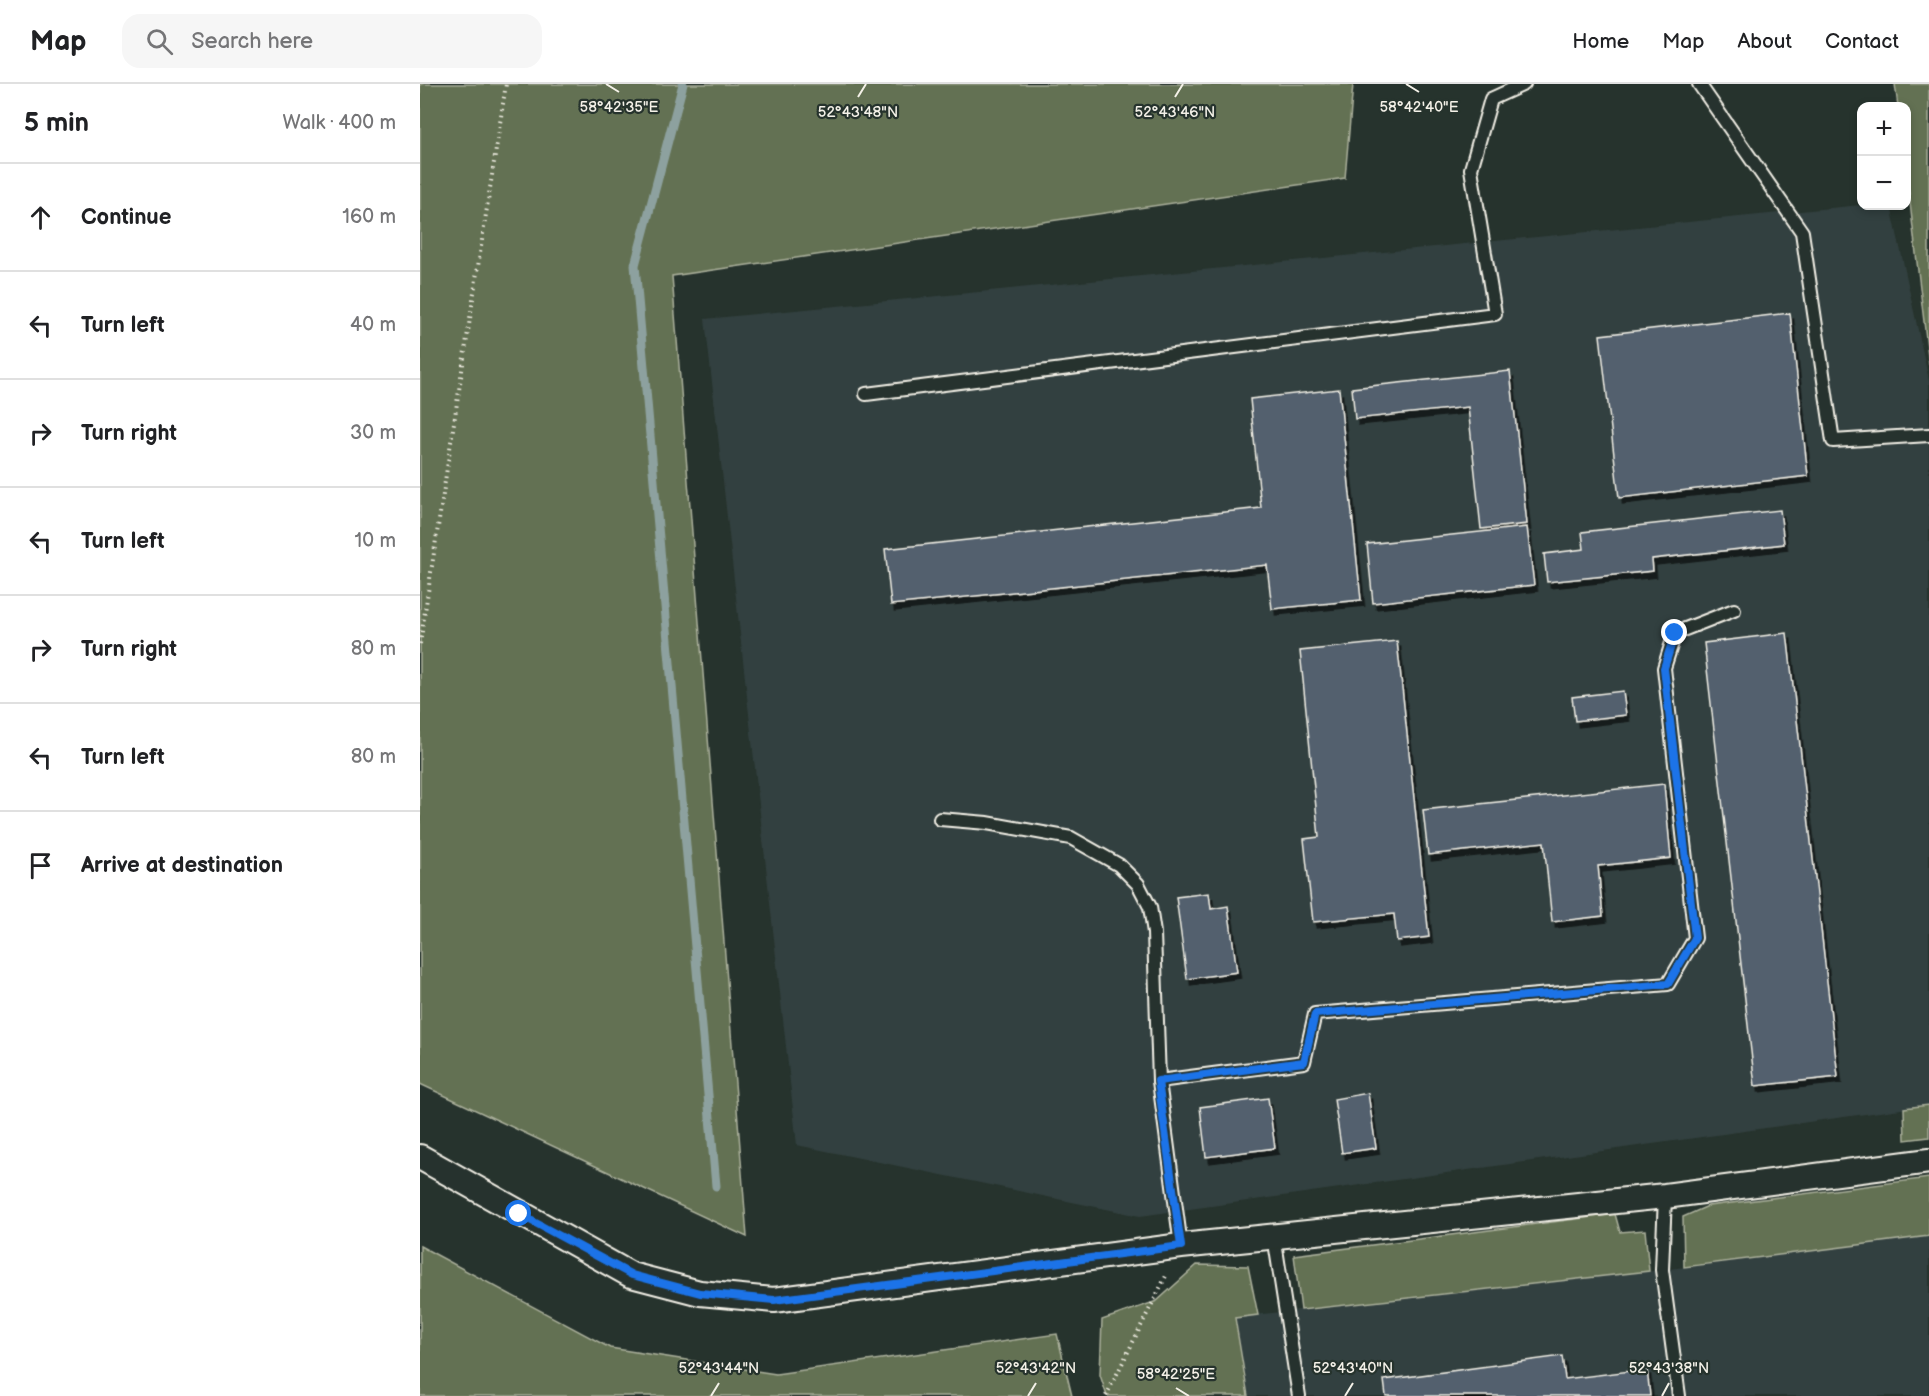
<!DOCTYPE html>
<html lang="en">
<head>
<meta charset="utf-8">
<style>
  :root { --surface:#fff; --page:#f6f6f6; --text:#202124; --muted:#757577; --line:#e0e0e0 }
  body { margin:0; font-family:"Balsamiq Sans",sans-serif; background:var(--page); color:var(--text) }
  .controls { position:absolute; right:18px; top:18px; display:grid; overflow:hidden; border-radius:12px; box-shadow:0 3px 9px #0003 }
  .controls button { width:54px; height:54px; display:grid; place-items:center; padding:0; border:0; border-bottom:2px solid var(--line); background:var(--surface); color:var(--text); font:30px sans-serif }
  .stop { position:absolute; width:18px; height:18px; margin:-14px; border:4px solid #1a73e8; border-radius:50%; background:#fff }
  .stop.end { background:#1a73e8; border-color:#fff; box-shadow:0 2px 6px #0008 }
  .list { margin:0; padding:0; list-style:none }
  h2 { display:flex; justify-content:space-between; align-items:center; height:78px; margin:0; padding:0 24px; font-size:26px }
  h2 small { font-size:20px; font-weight:400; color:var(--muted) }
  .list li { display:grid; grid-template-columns:39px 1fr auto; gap:18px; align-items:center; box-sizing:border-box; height:108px; padding:0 24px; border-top:2px solid var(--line) }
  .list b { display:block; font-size:22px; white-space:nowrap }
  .list em { font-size:20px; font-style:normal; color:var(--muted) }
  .icon { flex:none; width:33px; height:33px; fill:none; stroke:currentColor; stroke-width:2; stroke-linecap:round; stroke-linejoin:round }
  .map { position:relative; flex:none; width:1509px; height:1312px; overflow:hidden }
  header { display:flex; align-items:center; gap:36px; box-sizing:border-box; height:84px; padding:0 30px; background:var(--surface); border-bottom:2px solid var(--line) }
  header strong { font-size:28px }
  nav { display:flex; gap:33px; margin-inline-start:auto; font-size:21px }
  .search { width:420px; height:54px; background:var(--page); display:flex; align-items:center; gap:15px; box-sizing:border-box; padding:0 21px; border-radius:18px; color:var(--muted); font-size:22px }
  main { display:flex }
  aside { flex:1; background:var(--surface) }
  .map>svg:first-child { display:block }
  .built { fill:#334140 }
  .green { fill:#637152; stroke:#acb19d; stroke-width:1.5 }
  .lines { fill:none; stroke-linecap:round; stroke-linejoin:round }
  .stream { stroke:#8da19f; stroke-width:9 }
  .building { fill:#52616e; stroke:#f4f1e8; stroke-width:1.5; filter:url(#shadow) }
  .lane-casing { stroke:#f4f1e8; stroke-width:16 }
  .street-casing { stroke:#f4f1e8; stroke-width:28 }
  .path { stroke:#f4f1e8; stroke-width:4; stroke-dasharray:1.5 4.5; stroke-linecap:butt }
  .lane { stroke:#26332d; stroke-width:12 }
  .street { stroke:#26332d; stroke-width:24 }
  .route { stroke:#1a73e8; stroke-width:8 }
  .ticks { fill:none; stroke:#f4f1e8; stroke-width:2 }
  .ticks-label { font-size:15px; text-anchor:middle; fill:#f4f1e8; stroke:#26332d; stroke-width:4.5; stroke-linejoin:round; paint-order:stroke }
</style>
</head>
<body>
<header>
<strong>Map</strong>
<div class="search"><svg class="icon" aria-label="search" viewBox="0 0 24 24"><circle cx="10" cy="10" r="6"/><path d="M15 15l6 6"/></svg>Search here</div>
<nav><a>Home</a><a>Map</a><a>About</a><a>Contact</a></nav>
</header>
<main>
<aside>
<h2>5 min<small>Walk · 400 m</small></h2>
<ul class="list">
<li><svg class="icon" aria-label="ahead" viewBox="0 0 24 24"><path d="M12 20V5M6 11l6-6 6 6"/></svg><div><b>Continue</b></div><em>160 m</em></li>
<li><svg class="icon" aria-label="left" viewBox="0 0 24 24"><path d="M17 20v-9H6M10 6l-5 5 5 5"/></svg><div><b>Turn left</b></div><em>40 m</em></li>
<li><svg class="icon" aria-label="right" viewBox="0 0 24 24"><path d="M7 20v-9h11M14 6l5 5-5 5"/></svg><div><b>Turn right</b></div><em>30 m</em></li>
<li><svg class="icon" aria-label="left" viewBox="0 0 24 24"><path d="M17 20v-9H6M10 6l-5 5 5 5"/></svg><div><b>Turn left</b></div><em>10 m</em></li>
<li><svg class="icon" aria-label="right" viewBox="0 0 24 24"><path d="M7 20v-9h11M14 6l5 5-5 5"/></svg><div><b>Turn right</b></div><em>80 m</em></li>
<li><svg class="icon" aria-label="left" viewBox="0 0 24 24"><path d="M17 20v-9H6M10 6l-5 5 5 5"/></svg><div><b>Turn left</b></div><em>80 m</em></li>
<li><svg class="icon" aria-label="arrive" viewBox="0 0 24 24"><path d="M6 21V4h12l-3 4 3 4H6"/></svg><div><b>Arrive at destination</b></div></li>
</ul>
</aside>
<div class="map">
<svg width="1509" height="1312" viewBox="0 0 1509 1312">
  <defs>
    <filter id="shadow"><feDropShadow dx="3.5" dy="6" stdDeviation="0" flood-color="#0009"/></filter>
  </defs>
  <rect width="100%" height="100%" fill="#26332d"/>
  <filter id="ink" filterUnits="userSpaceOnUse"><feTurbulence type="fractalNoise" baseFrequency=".0167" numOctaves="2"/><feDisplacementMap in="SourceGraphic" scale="12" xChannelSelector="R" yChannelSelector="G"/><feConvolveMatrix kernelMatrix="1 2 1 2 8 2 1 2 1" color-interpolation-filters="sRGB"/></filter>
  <g filter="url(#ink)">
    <g class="built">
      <path d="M 1441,121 L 1471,122 L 1509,297 L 1509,1021 L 720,1132 L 377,1061 L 285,235 Z"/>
      <path d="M 1509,1152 L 1509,1312 L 828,1312 L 815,1233 L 1242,1186 Z"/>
    </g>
    <g class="green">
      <path d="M 0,0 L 933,0 L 925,94 L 252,192 L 327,1153 L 0,1000 Z"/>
      <path d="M 1475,0 L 1509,0 L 1509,280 L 1487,93 L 1486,22 L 1478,22 Z"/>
      <path d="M 1509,1021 L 1509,1053 L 1485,1056 L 1484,1024 Z"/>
      <path d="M 1509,1094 L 1509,1152 L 1264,1183 L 1263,1133 L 1288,1122 Z"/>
      <path d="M 1195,1130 L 1200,1148 L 1225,1146 L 1229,1187 L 881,1226 L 874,1171 Z"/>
      <path d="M 0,1162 L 190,1264 L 356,1290 L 637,1250 L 652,1312 L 0,1312 Z"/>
      <path d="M 777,1181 L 828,1182 L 838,1231 L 815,1234 L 828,1312 L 687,1312 L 680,1291 L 682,1236 L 737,1217 Z"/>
    </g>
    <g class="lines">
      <path class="stream" d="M 263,0 L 215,181 L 296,1102"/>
    </g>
    <g class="building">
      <path d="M 1370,229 L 1388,392 L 1199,414 L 1180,251 Z"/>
      <path d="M 1090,287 L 1107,440 L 1061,445 L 1048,323 L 935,335 L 932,304 Z"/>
      <path d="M 919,305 L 941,516 L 852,525 L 847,481 L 471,521 L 465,465 L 841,424 L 830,315 Z"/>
      <path d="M 1360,426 L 1364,460 L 1232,475 L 1233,487 L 1127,498 L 1124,470 L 1164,465 L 1162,448 Z"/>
      <path d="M 1107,443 L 1114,501 L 953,519 L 947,460 Z"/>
      <path d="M 1367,549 L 1418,993 L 1335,1002 L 1284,559 Z"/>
      <path d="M 977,557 L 1009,853 L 977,857 L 974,830 L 893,838 L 884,755 L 899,753 L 880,567 Z"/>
      <path d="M 1203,607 L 1206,631 L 1155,637 L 1152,613 Z"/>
      <path d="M 1244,700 L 1251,774 L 1178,782 L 1183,832 L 1132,838 L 1124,758 L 1008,771 L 1003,726 Z"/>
      <path d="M 789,809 L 791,825 L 808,822 L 817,888 L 767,895 L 756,813 Z"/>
      <path d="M 948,1009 L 956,1064 L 922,1069 L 914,1015 Z"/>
      <path d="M 848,1014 L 855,1064 L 786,1073 L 780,1023 Z"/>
      <path d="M 1142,1272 L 1145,1295 L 1227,1285 L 1230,1312 L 966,1312 L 964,1296 Z"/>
    </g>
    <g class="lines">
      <defs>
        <g id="lane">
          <path d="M 1279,0 L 1382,148 L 1413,357 L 1509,351"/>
          <path d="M 446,310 L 1075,230 L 1051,85 L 1071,15 L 1104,0"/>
          <path d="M 520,735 L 567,739 L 651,754 L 699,781 L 718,800 L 730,823 L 734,849 L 739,997 L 761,1162"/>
          <path d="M 739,997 L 884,978 L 895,930 L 1248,900 L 1275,854 L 1244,584 L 1255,549 L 1314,526"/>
          <path d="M 1245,1112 L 1242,1186 L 1259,1312"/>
          <path d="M 854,1152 L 879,1312"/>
        </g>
        <path id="street" d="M 0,1073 L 211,1191 L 280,1209 L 354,1216 L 761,1162 L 1245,1112 L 1509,1077"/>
      </defs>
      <use href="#lane" class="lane-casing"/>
      <use href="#street" class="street-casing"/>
      <g class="path">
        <path d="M 0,560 L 86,0"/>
        <path d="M 686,1312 L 746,1192"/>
      </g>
      <use href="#lane" class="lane"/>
      <use href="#street" class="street"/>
    </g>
  </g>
  <g class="lines" filter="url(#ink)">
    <path class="route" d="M 99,1130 L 212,1191 L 280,1209 L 354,1216 L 761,1162 L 738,997 L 884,978 L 895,930 L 1248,900 L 1275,854 L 1244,584 L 1255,549"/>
  </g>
  <path class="ticks" d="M 186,0 L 199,8M 986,0 L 999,8M 438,13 L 446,0M 755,13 L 763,0M 756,1304 L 769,1312M 291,1312 L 299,1299M 608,1312 L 616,1299M 925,1312 L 933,1299M 1242,1312 L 1249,1299"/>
  <g class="ticks-label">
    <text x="199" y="28">58°42'35"E</text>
    <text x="999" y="28">58°42'40"E</text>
    <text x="438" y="33">52°43'48"N</text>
    <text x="755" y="33">52°43'46"N</text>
    <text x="299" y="1289">52°43'44"N</text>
    <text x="616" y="1289">52°43'42"N</text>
    <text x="933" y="1289">52°43'40"N</text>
    <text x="1249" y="1289">52°43'38"N</text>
    <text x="756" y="1295">58°42'25"E</text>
  </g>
</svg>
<div class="controls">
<button>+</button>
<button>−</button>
</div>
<div class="stop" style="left:99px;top:1130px"></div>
<div class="stop end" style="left:1255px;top:549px"></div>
</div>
</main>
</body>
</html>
